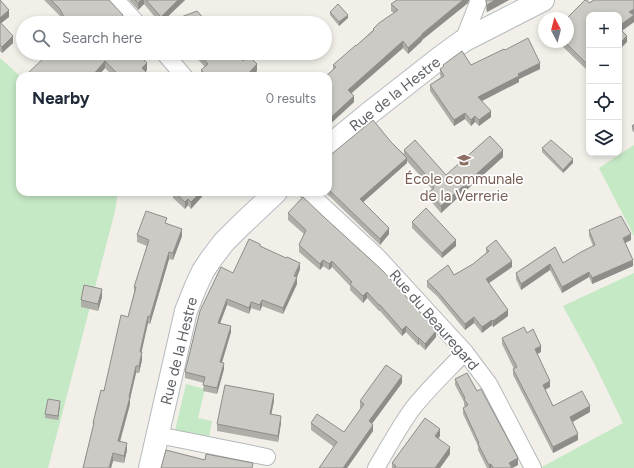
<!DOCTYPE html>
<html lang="en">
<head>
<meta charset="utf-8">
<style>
  :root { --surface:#fff; --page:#f2f2f3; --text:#1f2937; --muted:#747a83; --line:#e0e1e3 }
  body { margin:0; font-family:Figtree,sans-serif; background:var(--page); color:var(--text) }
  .controls { position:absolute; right:12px; top:12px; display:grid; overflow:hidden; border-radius:8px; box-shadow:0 2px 6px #0003 }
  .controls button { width:36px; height:36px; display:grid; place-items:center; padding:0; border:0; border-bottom:1px solid var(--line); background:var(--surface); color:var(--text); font:20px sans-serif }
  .compass { position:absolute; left:538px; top:12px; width:36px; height:36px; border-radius:50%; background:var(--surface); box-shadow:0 2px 6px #0003; rotate:353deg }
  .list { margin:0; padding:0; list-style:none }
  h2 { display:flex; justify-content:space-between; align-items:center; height:52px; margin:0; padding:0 16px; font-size:17px }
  h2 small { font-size:13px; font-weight:400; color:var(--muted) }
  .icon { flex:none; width:22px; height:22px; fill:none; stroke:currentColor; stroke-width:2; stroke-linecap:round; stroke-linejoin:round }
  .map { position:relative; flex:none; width:634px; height:468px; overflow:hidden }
  .search { position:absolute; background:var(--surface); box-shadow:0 2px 6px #0003; left:16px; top:16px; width:316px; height:44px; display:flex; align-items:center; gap:10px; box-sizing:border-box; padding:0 14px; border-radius:22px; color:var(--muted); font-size:15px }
  .panel { position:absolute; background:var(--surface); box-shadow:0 2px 6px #0003; left:16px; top:72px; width:316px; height:124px; border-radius:12px }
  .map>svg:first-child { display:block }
  .green { fill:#c5e8c5 }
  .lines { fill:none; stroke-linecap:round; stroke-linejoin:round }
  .street-casing { stroke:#b5b8bc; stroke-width:18 }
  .secondary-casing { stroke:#b6babf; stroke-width:24 }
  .street { stroke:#fff; stroke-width:16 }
  .secondary { stroke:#fff; stroke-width:22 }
  .wall { fill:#afaea9 }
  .shaded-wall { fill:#8f8d8a }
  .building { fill:#cccac5; stroke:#8f8d8a }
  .labels { text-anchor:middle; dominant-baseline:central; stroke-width:3.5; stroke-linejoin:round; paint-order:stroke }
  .street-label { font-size:15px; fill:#5f6368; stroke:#fff }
  .education-label { font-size:15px; fill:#785e54; stroke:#fff }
</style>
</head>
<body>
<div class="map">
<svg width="634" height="468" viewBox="0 0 634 468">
  <rect width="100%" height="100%" fill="#f1efe8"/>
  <g class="green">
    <path d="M 0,58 L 20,76 L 20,192 L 118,192 L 115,211 L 48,468 L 0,468 Z"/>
    <path d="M 634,145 L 634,236 L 599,168 Z"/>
    <path d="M 634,273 L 634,468 L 540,468 L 623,423 L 595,365 L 563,306 Z"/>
    <path d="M 186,384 L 205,389 L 198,418 L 212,421 L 209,438 L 175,431 Z"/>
  </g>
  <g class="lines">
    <defs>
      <g id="street">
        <path d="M 116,0 L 137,23"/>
        <path d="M 463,41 L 479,0"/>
        <path d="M 164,53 L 184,76"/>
        <path d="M 308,192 L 377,256 L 465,352 L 489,384 L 533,468"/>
        <path d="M 158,435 L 267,457"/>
        <path d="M 376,468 C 388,448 399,427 413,408 C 429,388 448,370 465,352"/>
      </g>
      <g id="secondary">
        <path d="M 328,147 L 367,115 L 441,57 L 463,41 L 543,0"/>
        <path d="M 150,468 L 186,311 L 196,286 L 203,271 L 211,259 L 224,242 L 240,226 L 276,192"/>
      </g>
    </defs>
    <use href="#street" class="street-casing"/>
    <use href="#secondary" class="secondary-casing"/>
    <use href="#street" class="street"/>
    <use href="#secondary" class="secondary"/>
  </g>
  <g class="wall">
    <path d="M 0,0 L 9,17 L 1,23 L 13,43 L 2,53 L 0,51 Z"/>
    <path d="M 44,0 L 109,0 L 126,23 L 63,23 L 60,16 Z"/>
    <path d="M 129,0 L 185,0 L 161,23 L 160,23 L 144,4 L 138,10 Z"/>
    <path d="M 397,0 L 469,0 L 468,3 L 422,40 L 422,41 L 408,54 L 403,48 L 352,93 L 354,102 L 328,126 L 328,76 L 333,69 L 333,65 L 356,46 L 373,30 L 373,29 L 394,13 L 391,11 L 391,4 Z"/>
    <path d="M 486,0 L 509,0 L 487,12 L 486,9 Z"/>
    <path d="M 634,0 L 634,22 L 622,30 L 627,42 L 589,15 L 589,72 L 560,44 L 560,42 L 568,42 L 570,28 L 568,26 L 568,18 L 589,3 Z"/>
    <path d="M 330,12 L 348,18 L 339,26 L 330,15 Z"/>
    <path d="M 176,19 L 207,23 L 176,23 Z"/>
    <path d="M 505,50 L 540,69 L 519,79 L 519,82 L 482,101 L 491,117 L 479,126 L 475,122 L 471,126 L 465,119 L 454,126 L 430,91 L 430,85 L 441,77 L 440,75 L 440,69 L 443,67 L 443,65 L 471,65 Z"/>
    <path d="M 137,53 L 147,70 L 146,72 L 150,76 L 113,76 L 105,68 L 98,76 L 26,76 L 26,75 Z"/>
    <path d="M 192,53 L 226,53 L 232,58 L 243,61 L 257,71 L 252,76 L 201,76 L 201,70 L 205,67 Z"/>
    <path d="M 276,53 L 282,53 L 279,56 Z"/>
    <path d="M 634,124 L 634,133 L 632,130 L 632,126 Z"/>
    <path d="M 391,142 L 404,154 L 404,150 L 446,175 L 503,157 L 441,213 L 429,199 L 429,192 L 432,189 L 407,161 L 407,163 L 363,202 L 389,234 L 380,245 L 325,192 L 328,192 L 328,157 Z"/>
    <path d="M 542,148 L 573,163 L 563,173 L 542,152 Z"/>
    <path d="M 173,192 L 206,192 L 191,209 L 188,205 L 185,209 L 173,198 Z"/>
    <path d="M 288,213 L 432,327 L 436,337 L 425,350 L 419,344 L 418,345 L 406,332 L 402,336 L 380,311 L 379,311 L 367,298 L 363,303 L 350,290 L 350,286 L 332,267 L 329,270 L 323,266 L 320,270 L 299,252 L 299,245 L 304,234 L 288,220 Z"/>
    <path d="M 412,222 L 456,246 L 442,258 L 412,228 Z"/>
    <path d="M 167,223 L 182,236 L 173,260 L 169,259 L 150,324 L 148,323 L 141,352 L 142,360 L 139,373 L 136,373 L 130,399 L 130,404 L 120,442 L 127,450 L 124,463 L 113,461 L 111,468 L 83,468 L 93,426 L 93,423 L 128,317 L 134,293 L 134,287 L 147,246 L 137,242 L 137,235 Z"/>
    <path d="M 589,230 L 631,240 L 625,243 L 633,266 L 592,284 L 589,277 L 562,293 L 550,270 L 521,290 L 516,279 L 516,273 L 555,247 L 563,263 L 593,246 L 589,236 Z"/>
    <path d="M 260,246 L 300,269 L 297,277 L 297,284 L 283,314 L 262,306 L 260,311 L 251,308 L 249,314 L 227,305 L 220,323 L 231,332 L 222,363 L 224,369 L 217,394 L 203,391 L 204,383 L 185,378 L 185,372 L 233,273 Z"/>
    <path d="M 486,248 L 512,267 L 489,283 L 508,316 L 493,327 L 492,325 L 482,333 L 474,323 L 465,330 L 437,296 L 427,287 L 427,281 L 454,275 L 473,264 L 486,253 Z"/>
    <path d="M 102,297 L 98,311 L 81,307 L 81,300 Z"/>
    <path d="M 527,333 L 541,352 L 537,354 L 550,387 L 545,389 L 553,406 L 590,412 L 573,422 L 578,440 L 553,453 L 513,375 L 513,369 L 514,369 L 502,344 L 502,338 Z"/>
    <path d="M 455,379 L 477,391 L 518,465 L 512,468 L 487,468 L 478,450 L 478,446 L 463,414 L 463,408 L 465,407 L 464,405 L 464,402 L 455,385 Z"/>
    <path d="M 402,383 L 372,423 L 373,431 L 347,468 L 319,468 L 334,447 L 311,430 L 311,423 L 344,432 L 361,408 L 360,408 L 360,401 Z"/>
    <path d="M 274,401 L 271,414 L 281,423 L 278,442 L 217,431 L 217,424 Z"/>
    <path d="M 60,405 L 58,420 L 45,418 L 45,414 Z"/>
    <path d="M 440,436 L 438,439 L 450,454 L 440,468 L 392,468 L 392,463 Z"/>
  </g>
  <g class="shaded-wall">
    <path d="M 141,0 L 144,0 L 144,4 L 138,10 L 138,3 Z"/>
    <path d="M 178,0 L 185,0 L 161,23 L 161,17 Z"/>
    <path d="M 463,0 L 469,0 L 468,3 L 422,40 L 422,41 L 408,54 L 408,48 L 422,34 Z"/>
    <path d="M 495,0 L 509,0 L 487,12 L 487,5 Z"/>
    <path d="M 634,9 L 634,22 L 619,33 L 619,26 L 629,12 Z"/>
    <path d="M 9,10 L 9,17 L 0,24 L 0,18 Z"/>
    <path d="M 348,15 L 348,18 L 339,26 L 339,22 Z"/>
    <path d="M 13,36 L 13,43 L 2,53 L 2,47 Z"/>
    <path d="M 627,36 L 627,42 L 619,50 L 619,44 Z"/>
    <path d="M 403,41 L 403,48 L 348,96 L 348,90 Z"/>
    <path d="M 279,53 L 282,53 L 279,56 Z"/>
    <path d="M 105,61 L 105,68 L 98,76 L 92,76 Z"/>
    <path d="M 147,63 L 147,70 L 142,75 L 142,68 Z"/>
    <path d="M 540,63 L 540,69 L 519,79 L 519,82 L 478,103 L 478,97 L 518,74 Z"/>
    <path d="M 257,64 L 257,71 L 252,76 L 246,76 Z"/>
    <path d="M 354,96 L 354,102 L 328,126 L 328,120 Z"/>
    <path d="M 491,111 L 491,117 L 479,126 L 479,120 Z"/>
    <path d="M 465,113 L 465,119 L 454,126 L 454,120 Z"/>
    <path d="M 475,116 L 475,122 L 471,126 L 471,120 Z"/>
    <path d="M 503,150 L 503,157 L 441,213 L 441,206 Z"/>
    <path d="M 407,158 L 407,163 L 360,205 L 360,199 Z"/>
    <path d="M 573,159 L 573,163 L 563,173 L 563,170 Z"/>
    <path d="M 201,192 L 206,192 L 191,209 L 191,202 Z"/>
    <path d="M 188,199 L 188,205 L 185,209 L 185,202 Z"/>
    <path d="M 389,228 L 389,234 L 380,245 L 380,239 Z"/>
    <path d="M 182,229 L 182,236 L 173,260 L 173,253 Z"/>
    <path d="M 631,234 L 631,240 L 623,244 L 623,238 Z"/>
    <path d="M 456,240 L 456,246 L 442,258 L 442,253 Z"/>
    <path d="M 169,252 L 169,259 L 150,324 L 150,317 Z"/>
    <path d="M 323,260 L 323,266 L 320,270 L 320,264 Z"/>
    <path d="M 633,260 L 633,266 L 592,284 L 592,278 Z"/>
    <path d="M 332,261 L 332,267 L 329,270 L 329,264 Z"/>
    <path d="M 512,261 L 512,267 L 486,285 L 486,279 Z"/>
    <path d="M 300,263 L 300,269 L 297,277 L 297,284 L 283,314 L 283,308 Z"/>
    <path d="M 550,264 L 550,270 L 521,290 L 521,284 Z"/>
    <path d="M 589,272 L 589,277 L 562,293 L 562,287 Z"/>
    <path d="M 102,289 L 102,297 L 98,311 L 98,304 Z"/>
    <path d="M 367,292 L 367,298 L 363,303 L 363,296 Z"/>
    <path d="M 227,299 L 227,305 L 218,329 L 218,323 Z"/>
    <path d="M 262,300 L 262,306 L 260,311 L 260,305 Z"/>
    <path d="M 251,302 L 251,308 L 249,314 L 249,308 Z"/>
    <path d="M 508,310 L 508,316 L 493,327 L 493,321 Z"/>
    <path d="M 148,316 L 148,323 L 140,359 L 140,352 Z"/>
    <path d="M 474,317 L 474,323 L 465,330 L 465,324 Z"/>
    <path d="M 492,320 L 492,325 L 482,333 L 482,327 Z"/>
    <path d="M 231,326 L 231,332 L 220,368 L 220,362 Z"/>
    <path d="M 406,326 L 406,332 L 402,336 L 402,330 Z"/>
    <path d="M 436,331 L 436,337 L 425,350 L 425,344 Z"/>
    <path d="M 418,338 L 419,338 L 419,344 L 418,345 Z"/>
    <path d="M 541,346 L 541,352 L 535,355 L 535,349 Z"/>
    <path d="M 142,352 L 142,360 L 139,373 L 139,366 Z"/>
    <path d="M 224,363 L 224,369 L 217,394 L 217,388 Z"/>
    <path d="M 136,366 L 136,373 L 130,399 L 130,404 L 118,448 L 118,441 Z"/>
    <path d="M 402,376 L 402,383 L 369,428 L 369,421 Z"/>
    <path d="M 550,381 L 550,387 L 543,391 L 543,385 Z"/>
    <path d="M 274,394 L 274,401 L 270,421 L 270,414 Z"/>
    <path d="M 60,401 L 60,405 L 58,420 L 58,416 Z"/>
    <path d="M 590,406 L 590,412 L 570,423 L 570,417 Z"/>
    <path d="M 281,416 L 281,423 L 278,442 L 278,436 Z"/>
    <path d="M 373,425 L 373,431 L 347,468 L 343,468 Z"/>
    <path d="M 440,429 L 440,436 L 435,443 L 435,436 Z"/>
    <path d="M 578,434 L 578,440 L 553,453 L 553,447 Z"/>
    <path d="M 127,443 L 127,450 L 124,463 L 124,456 Z"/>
    <path d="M 450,447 L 450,454 L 440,468 L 435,468 Z"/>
    <path d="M 113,453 L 113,461 L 111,468 L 109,468 Z"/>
    <path d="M 518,458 L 518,465 L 512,468 L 509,463 Z"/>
    <path d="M 491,464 L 491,468 L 489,468 L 489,465 Z"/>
  </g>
  <g class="building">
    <path d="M 0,0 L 9,10 L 0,18 Z"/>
    <path d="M 51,0 L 109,0 L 123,15 L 121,18 L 126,23 L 67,23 L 60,9 Z"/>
    <path d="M 135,0 L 141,0 L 138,3 Z"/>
    <path d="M 146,0 L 178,0 L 161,17 Z"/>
    <path d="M 397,0 L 463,0 L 422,34 L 422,35 L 408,48 L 403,41 L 348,90 L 354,96 L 328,120 L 328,76 L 326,76 L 336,67 L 333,65 L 356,45 L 356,46 L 374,30 L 373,29 L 379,23 L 398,10 L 391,4 Z"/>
    <path d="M 486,0 L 495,0 L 487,5 L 486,2 Z"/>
    <path d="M 585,0 L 587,0 L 589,3 L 594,0 L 634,0 L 634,9 L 629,12 L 634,15 L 619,26 L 619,15 L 589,15 L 589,66 L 565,42 L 568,42 L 568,29 L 573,24 L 568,19 L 568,18 L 567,18 Z"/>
    <path d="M 338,4 L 348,15 L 339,22 L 330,12 Z"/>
    <path d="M 197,11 L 207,22 L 206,23 L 179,23 L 176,19 Z"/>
    <path d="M 290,18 L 295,23 L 284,23 Z"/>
    <path d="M 0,22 L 13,36 L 2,47 L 0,45 Z"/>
    <path d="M 619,28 L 627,36 L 619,44 Z"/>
    <path d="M 528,38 L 540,63 L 518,74 L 519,76 L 478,97 L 491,111 L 479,120 L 475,116 L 471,120 L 465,113 L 454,120 L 430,85 L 444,76 L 440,69 L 444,66 L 443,65 L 462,51 L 471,65 L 504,49 L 505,50 Z"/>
    <path d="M 49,53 L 137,53 L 147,63 L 142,68 L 150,76 L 120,76 L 105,61 L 92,76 L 27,76 L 26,75 Z"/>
    <path d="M 198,53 L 226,53 L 232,58 L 236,54 L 243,61 L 248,55 L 257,64 L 246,76 L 207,76 L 201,70 L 208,64 Z"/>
    <path d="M 373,120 L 391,142 L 407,158 L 360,199 L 389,228 L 380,239 L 328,189 L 328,157 Z"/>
    <path d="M 634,124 L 634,129 L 632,126 Z"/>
    <path d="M 490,136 L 503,150 L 441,206 L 429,192 L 434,188 L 433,186 L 435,185 L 404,150 L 415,140 L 446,175 Z"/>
    <path d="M 551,140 L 573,159 L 563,170 L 542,148 Z"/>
    <path d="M 174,192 L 201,192 L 191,202 L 188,199 L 185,202 Z"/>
    <path d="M 303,197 L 324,217 L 382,270 L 432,325 L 431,326 L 436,331 L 425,344 L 419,338 L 418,338 L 406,326 L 402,330 L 380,305 L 379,305 L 367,292 L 363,296 L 350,284 L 352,282 L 332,261 L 329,264 L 323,260 L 320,264 L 299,245 L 306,230 L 288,213 Z"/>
    <path d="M 426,208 L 456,240 L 442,253 L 412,222 Z"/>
    <path d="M 146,211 L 167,218 L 165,223 L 182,229 L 173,253 L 169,252 L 150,317 L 148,316 L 140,352 L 142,352 L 139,366 L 136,366 L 129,397 L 130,397 L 118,441 L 127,443 L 124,456 L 113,453 L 109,468 L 83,468 L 94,423 L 93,423 L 101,390 L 104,391 L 121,315 L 128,317 L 136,287 L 134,287 L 149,240 L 137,235 Z"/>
    <path d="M 621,216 L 631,234 L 623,238 L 633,260 L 592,278 L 589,272 L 562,287 L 550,264 L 521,284 L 516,273 L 555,247 L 563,263 L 581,252 L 595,245 L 589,230 Z"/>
    <path d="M 249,239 L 260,244 L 260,246 L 286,258 L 287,257 L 300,263 L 294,276 L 297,277 L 283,308 L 262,300 L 260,305 L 251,302 L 249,308 L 227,299 L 218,323 L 231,326 L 220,362 L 224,363 L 217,388 L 203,385 L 205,377 L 185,372 L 200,311 L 221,267 L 233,273 Z"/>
    <path d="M 496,240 L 512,261 L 486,279 L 508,310 L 493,321 L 492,320 L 482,327 L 474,317 L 465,324 L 437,291 L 427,281 L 448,265 L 454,275 L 473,264 L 489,251 L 486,248 Z"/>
    <path d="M 84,285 L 102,289 L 98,304 L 81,300 Z"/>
    <path d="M 524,327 L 527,333 L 533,329 L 541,346 L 535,349 L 550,381 L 543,385 L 553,406 L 582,391 L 590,406 L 570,417 L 578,434 L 553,447 L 513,369 L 517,367 L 502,338 Z"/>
    <path d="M 386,365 L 402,376 L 369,421 L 373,425 L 343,468 L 319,468 L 337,442 L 311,423 L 317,414 L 344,432 L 364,404 L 360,401 Z"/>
    <path d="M 467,373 L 477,391 L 481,389 L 518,458 L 509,463 L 512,468 L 493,468 L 491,464 L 489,465 L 478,444 L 479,443 L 463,408 L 468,405 L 464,399 L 465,398 L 455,379 Z"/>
    <path d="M 225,385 L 274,394 L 270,414 L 281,416 L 278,436 L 217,424 Z"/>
    <path d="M 48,399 L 60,401 L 58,416 L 45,414 Z"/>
    <path d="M 425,418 L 440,429 L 435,436 L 450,447 L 435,468 L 394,468 L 396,466 L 392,463 Z"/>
    <path d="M 166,450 L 205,460 L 206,454 L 253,463 L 252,468 L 161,468 Z"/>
  </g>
  <defs>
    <symbol id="school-bare" viewBox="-9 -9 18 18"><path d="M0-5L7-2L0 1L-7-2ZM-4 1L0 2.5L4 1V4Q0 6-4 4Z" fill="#8d6e63" stroke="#fff" stroke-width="2.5" paint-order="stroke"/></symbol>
  </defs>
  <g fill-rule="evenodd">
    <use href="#school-bare" x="454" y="150" width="20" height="20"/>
  </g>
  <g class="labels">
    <g class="street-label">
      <text transform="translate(395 94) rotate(-38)">Rue de la Hestre</text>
      <text transform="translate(434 320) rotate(49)">Rue du Beauregard</text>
      <text transform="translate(179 351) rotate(-76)">Rue de la Hestre</text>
    </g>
    <g class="education-label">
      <text x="464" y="179">École communale<tspan x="464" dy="17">de la Verrerie</tspan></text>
    </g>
  </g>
</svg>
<div class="controls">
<button>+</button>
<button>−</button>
<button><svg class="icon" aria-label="locate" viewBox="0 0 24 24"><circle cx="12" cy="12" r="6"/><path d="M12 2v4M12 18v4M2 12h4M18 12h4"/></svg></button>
<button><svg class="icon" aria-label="layers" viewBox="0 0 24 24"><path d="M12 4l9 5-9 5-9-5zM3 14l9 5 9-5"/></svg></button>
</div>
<svg class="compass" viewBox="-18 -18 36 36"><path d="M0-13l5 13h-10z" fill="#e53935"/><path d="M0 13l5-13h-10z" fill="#747a83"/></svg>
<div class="search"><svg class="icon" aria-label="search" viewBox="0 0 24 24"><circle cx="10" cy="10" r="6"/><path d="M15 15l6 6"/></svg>Search here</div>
<section class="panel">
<h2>Nearby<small>0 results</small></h2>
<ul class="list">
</ul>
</section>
</div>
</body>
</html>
